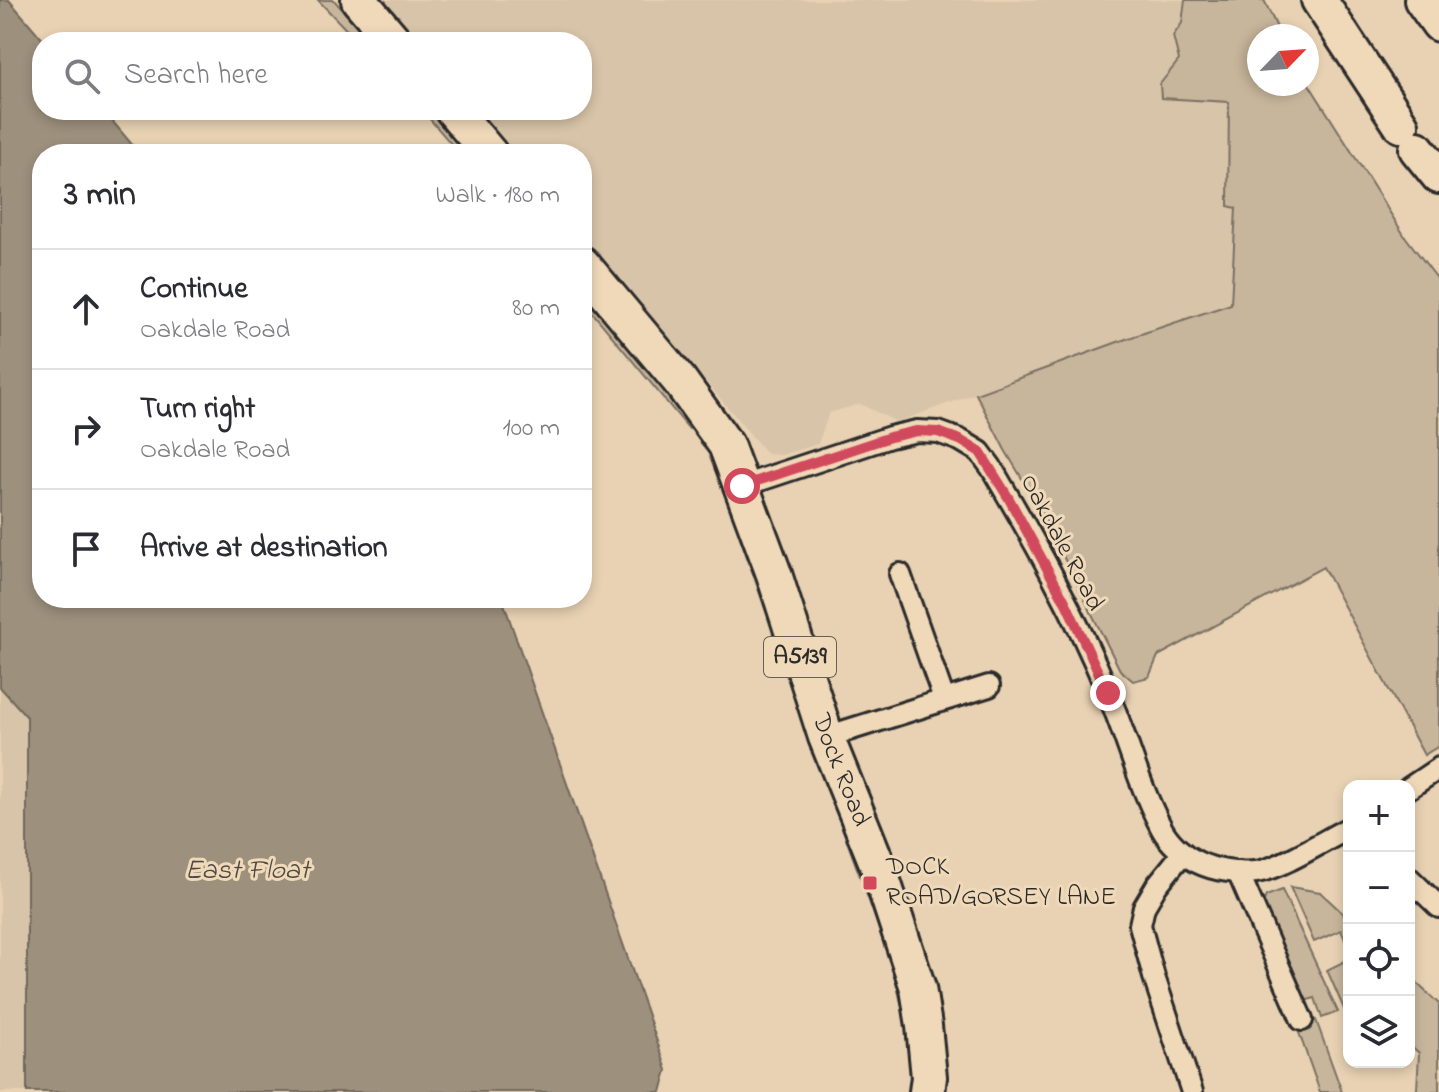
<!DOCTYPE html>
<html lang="en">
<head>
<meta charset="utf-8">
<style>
  :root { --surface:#fff; --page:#f7f7f7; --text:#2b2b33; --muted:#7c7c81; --line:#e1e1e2 }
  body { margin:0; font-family:"Indie Flower",sans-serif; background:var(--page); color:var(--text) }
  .controls { position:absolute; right:24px; bottom:24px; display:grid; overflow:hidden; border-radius:16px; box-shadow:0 4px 12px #0003 }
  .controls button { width:72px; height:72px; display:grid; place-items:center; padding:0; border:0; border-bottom:2px solid var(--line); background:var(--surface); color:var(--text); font:40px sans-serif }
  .compass { position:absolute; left:1247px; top:24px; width:72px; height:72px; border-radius:50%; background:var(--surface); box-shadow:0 4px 12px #0003; rotate:65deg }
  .stop { position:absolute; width:24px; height:24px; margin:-18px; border:6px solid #d1495b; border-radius:50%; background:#fff }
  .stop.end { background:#d1495b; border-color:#fff; box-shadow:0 2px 8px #0008 }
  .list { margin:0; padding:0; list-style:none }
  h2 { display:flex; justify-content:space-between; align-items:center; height:104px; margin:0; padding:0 32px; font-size:34px }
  h2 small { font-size:26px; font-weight:400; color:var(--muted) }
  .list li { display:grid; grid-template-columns:52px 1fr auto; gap:24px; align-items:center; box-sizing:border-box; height:120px; padding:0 32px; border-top:2px solid var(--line) }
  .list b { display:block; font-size:30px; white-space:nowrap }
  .list p { margin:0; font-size:26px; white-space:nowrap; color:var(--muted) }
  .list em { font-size:26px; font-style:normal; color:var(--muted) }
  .icon { flex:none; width:44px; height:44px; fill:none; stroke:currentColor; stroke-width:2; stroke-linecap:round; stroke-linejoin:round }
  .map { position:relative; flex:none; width:1439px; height:1092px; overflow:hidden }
  .search { position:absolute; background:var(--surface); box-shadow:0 4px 12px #0003; left:32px; top:32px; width:560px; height:88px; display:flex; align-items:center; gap:20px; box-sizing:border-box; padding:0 28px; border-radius:32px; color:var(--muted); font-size:30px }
  .panel { position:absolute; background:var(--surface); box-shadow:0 4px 12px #0003; left:32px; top:144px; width:560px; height:464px; border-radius:32px }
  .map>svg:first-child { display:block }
  .built { fill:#d8c4a8 }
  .green { fill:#c8b69c; stroke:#7a7064; stroke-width:2 }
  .water { fill:#9d907d; stroke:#6f685c; stroke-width:2 }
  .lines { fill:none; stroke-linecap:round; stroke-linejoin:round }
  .minor-casing { stroke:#2b2b2b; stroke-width:26 }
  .trunk-casing { stroke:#2b2b2b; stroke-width:40 }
  .minor { stroke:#f0d9b9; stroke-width:20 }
  .trunk { stroke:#f0d9b9; stroke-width:34 }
  .route { stroke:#d1495b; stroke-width:10 }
  .poi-dot { fill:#d1495b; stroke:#f0d9b9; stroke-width:3 }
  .labels { text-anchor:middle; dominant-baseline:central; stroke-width:6; stroke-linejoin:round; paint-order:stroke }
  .shield { fill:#f0d9b9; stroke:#665f56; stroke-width:2 }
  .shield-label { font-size:24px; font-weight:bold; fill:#2b2b2b }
  .street-label { font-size:26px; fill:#2b2b2b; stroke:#f0d9b9 }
  .poi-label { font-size:26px; fill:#2b2b2b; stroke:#f0d9b9; text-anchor:start }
  .water-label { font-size:28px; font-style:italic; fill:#4d4944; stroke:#f0d9b9 }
</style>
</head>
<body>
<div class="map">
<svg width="1439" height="1092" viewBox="0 0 1439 1092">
  <rect width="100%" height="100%" fill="#e8d2b3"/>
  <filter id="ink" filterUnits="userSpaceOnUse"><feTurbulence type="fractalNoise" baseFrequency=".0125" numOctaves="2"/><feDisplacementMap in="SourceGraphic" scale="16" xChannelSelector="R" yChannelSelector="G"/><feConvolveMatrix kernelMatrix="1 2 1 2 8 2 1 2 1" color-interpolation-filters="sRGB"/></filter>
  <g filter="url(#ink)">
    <g class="built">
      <path d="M 383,0 L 1264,0 L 1281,36 L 1259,36 L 1259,84 L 1307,84 L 1307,81 L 1404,235 L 1231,304 L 1126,339 L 897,422 L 860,404 L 829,413 L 818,444 L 781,455 L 767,454 L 649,314 L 582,239 L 582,154 L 507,154 L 472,110 L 582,110 L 582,42 L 417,42 Z"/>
      <path d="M 0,687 L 27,716 L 27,1092 L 0,1092 Z"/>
    </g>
    <g class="green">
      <path d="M 318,0 L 334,0 L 371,42 L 358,42 Z"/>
      <path d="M 1185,0 L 1264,0 L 1281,36 L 1259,36 L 1259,84 L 1307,84 L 1307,81 L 1404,235 L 1439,281 L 1439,746 L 1424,755 L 1323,567 L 1158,656 L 1149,677 L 1133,681 L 1120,670 L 1036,502 L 1005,450 L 976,394 L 1126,339 L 1231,304 L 1236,208 L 1228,206 L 1229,102 L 1161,98 L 1160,84 L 1179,60 L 1173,36 L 1182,23 Z"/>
      <path d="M 422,110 L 432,110 L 469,154 L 460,154 Z"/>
      <path d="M 582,290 L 696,426 L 689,429 L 582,300 Z"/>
      <path d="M 747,536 L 914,1018 L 918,1092 L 910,1092 C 916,1011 874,917 847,841 C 811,740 776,639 740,537 Z"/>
      <path d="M 1290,887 L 1320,892 L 1349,919 L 1349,949 L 1341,930 L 1314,942 Z"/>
      <path d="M 1282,890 L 1338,1012 L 1322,1018 L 1315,998 L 1304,1001 L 1263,903 L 1266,896 Z"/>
      <path d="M 1349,959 L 1349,1007 L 1344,1009 L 1327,970 Z"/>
      <path d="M 1409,976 L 1439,1004 L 1439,1092 L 1415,1092 L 1417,1089 L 1419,1053 L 1409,1044 Z"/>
      <path d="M 1316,1020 L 1342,1092 L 1320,1092 L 1297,1027 Z"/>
    </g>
    <path class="water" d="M 0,0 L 9,0 L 45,42 L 42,42 L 42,110 L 103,110 L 140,154 L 42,154 L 42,598 L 502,598 L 667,1070 L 661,1092 L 27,1092 L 27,717 L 0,687 Z"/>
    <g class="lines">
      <defs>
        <g id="minor">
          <path d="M 742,486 L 890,437 L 917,431 L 938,432 L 960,440 L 980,452 L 991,467 C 1034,540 1076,615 1108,693 C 1127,738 1139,786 1162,829 C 1169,842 1183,855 1197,862 C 1213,870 1238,874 1256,872 C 1278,870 1327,839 1349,828"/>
          <path d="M 900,574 L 944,699"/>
          <path d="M 826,737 L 989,686"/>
          <path d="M 1409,788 L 1439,768"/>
          <path d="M 1183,853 L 1157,885 L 1144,907 L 1140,925 L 1154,977 L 1192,1092"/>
          <path d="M 1238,872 L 1302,1020"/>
          <path d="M 1409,878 L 1439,907"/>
        </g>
        <g id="trunk">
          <path d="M 359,0 L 395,42"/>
          <path d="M 1319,0 L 1401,125"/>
          <path d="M 1422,0 L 1439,24"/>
          <path d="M 453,110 L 490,154"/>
          <path d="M 1417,149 L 1439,176"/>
          <path id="s1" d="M 582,264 L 679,380 L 726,445 L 774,574 L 826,737 L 878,866 L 918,988 L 924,1026 L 929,1077 L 927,1092"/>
        </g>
      </defs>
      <use href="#minor" class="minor-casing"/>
      <use href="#trunk" class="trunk-casing"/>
      <use href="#minor" class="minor"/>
      <use href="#trunk" class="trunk"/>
    </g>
  </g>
  <g class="lines" filter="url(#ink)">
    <path class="route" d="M 742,486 L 890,437 L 917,431 L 938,432 L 960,440 L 980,452 L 1008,497 L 1066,603 L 1108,693"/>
  </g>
  <rect class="poi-dot" x="862" y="875" width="16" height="16" rx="4"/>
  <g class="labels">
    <rect class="shield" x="764" y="637" width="72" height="40" rx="6"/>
    <g class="shield-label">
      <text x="800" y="657">A5139</text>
    </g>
    <g class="street-label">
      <text transform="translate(1061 543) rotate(62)">Oakdale Road</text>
      <text stroke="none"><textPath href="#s1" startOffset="576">Dock Road</textPath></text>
    </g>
    <g class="poi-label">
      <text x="886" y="868">DOCK<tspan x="886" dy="30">ROAD/GORSEY LANE</tspan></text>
    </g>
    <g class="water-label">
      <text x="247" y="871">East Float</text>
    </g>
  </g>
</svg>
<div class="controls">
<button>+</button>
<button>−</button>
<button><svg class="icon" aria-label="locate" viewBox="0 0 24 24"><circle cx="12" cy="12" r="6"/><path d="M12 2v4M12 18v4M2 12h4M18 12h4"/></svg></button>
<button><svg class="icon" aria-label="layers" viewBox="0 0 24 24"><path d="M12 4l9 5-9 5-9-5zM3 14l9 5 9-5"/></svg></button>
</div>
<svg class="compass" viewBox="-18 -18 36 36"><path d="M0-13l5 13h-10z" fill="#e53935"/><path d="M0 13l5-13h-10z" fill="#7c7c81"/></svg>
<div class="stop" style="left:742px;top:486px"></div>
<div class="stop end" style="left:1108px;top:693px"></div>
<div class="search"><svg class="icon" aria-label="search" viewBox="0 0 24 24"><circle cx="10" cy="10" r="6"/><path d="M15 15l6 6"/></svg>Search here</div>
<section class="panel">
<h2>3 min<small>Walk · 180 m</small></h2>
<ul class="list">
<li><svg class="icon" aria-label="ahead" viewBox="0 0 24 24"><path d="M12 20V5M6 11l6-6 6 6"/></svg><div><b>Continue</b><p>Oakdale Road</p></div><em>80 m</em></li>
<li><svg class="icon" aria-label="right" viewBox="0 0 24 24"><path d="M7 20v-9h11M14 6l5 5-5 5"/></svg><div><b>Turn right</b><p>Oakdale Road</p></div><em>100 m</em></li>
<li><svg class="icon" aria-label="arrive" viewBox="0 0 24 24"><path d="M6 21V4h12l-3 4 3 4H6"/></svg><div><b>Arrive at destination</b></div></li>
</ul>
</section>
</div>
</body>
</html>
